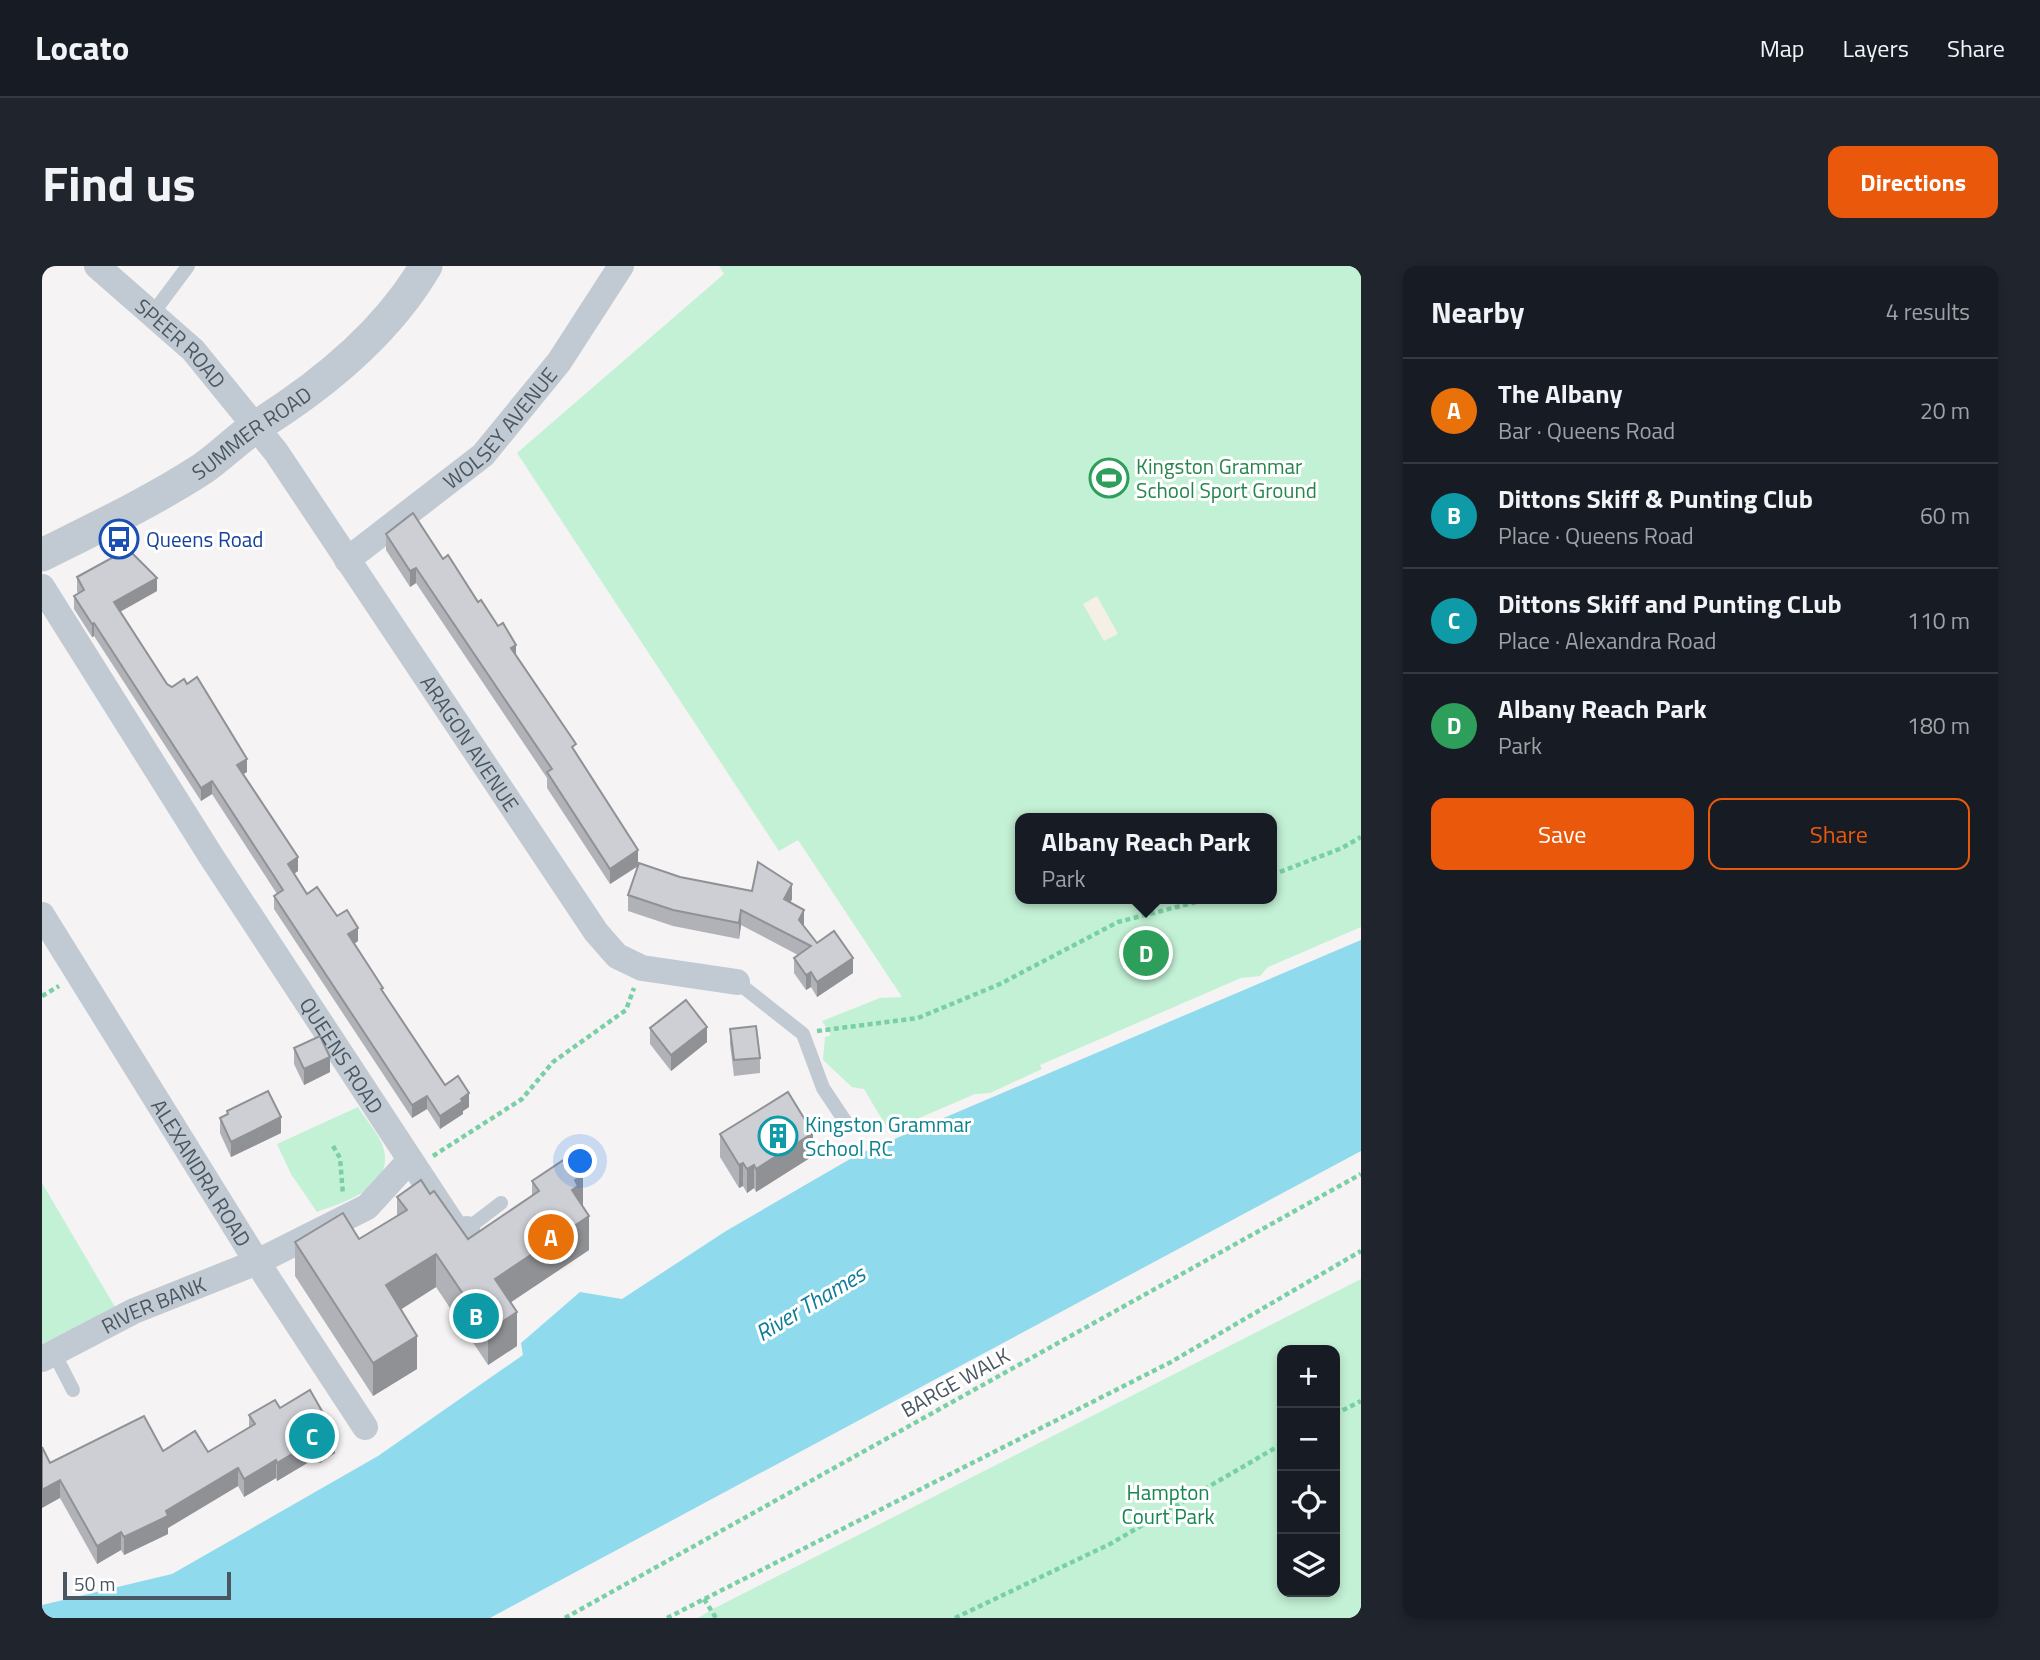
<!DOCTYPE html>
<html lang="en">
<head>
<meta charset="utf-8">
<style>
  :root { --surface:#171b24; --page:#20242c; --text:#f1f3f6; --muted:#9ea1a6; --line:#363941; --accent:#ea580c }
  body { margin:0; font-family:"Titillium Web",sans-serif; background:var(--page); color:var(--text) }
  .controls { position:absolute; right:21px; bottom:21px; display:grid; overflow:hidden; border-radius:14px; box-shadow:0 4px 10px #0003 }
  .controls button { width:63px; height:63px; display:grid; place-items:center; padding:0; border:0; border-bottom:2px solid var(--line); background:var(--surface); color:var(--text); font:35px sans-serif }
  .scale { position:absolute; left:21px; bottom:18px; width:168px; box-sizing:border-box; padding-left:7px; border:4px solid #4a5661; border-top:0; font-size:19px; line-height:24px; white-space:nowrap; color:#4a5661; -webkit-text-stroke:5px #fff; paint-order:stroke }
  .you { position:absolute; left:539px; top:896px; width:24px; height:24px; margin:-18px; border:5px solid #fff; border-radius:50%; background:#1a73e8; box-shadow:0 0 0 10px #1a73e833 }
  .badge { display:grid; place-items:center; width:46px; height:46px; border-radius:50%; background:var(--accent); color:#fff; font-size:23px; font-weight:700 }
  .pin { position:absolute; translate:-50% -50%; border:4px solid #fff; box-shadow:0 2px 7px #0006 }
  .popup { position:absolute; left:973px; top:547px; width:262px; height:91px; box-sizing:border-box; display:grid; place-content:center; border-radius:14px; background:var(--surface); filter:drop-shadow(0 2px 5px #0005); font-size:23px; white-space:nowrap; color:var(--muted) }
  .popup b { font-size:26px; color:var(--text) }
  .popup::after { content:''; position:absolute; left:50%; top:100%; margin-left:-14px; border:14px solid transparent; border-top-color:var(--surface) }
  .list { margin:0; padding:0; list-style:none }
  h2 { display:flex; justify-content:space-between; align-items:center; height:91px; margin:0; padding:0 28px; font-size:30px }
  h2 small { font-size:23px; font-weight:400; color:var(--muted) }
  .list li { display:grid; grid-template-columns:46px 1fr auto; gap:21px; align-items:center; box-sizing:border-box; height:105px; padding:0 28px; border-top:2px solid var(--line) }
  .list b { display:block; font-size:26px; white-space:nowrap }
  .list p { margin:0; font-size:23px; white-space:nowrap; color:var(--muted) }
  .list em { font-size:23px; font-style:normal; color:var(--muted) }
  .actions { display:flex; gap:14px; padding:21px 28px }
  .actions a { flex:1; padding:16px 0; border:2px solid var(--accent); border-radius:14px; text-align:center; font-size:24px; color:var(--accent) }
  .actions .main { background:var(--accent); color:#fff }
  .icon { flex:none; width:38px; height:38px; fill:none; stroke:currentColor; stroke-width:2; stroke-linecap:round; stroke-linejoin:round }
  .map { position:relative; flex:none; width:1319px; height:1352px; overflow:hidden; border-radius:14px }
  header { display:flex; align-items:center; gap:42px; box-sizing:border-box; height:98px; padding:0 35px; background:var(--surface); border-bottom:2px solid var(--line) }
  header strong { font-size:33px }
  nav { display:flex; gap:38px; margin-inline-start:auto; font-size:24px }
  .intro { display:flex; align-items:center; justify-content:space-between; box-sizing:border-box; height:168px; padding:0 42px }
  h1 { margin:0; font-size:49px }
  .button { padding:18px 32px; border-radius:14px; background:var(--accent); color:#fff; font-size:24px; font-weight:700 }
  main { display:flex; gap:42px; padding:0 42px }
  aside { flex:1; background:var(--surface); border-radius:14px; box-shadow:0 4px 10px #0003 }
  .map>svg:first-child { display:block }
  .green { fill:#c3f1d5; fill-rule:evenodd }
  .sand { fill:#f5f0e5 }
  .water { fill:#90daee }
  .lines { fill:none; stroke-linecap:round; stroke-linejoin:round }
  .path { stroke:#7ad0a6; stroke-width:4.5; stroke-dasharray:5 3.5; stroke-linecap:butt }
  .service { stroke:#c1cad2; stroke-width:14 }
  .minor { stroke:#c1cad2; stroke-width:26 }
  .tertiary { stroke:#c1cad2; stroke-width:33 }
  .wall { fill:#b0b2b7 }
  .shaded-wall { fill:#909195 }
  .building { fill:#cdcfd5; stroke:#909195; stroke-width:2 }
  .labels { text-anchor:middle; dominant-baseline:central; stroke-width:6; stroke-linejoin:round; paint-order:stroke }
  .street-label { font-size:21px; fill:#4a5661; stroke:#fff }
  .leisure-label { font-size:21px; fill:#27864d; stroke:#fff; text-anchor:start }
  .transit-label { font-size:21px; fill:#164399; stroke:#fff; text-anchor:start }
  .culture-label { font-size:21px; fill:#0d838f; stroke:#fff; text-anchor:start }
  .park-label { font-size:21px; fill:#17864f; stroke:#fff }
  .water-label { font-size:23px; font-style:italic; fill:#0c7c9b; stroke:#fff }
</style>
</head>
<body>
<header>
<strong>Locato</strong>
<nav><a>Map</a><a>Layers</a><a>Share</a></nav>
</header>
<div class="intro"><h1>Find us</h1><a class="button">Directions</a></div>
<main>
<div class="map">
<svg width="1319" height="1352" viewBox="0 0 1319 1352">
  <rect width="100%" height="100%" fill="#f5f3f3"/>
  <g class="green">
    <path d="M 677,0 L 1319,0 L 1319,661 L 1226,701 L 1218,710 L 1199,712 L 998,799 L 1000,803 L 948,827 L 933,828 L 847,865 L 822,823 L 810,821 L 781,794 L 783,771 L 789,769 L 780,755 L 838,732 L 860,731 L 756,574 L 737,585 L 475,187 L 682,8 ZM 978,552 L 1230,552 L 1230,633 L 978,633 Z"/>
    <path d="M 316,841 C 323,853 339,870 342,884 C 351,922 302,936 275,946 L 249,908 L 235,878 Z"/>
    <path d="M 0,917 L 73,1041 L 0,1078 Z"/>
    <path d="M 1319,1013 L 1319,1352 L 656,1352 L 669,1344 ZM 1240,1084 L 1293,1084 L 1293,1326 L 1240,1326 Z"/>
  </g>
  <path class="sand" d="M 1055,330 L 1076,368 L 1062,375 L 1041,338 Z"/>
  <path class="water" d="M 1319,674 L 1319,885 L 448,1352 L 0,1352 L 0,1339 L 130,1308 L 336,1190 L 481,1089 L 479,1077 L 538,1026 L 580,1033 L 684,965 L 815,889 Z"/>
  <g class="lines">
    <g class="path">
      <path d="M 1230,609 L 1300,582 L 1319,571"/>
      <path d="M 0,730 L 17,720"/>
      <path d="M 775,765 L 876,752 L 958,718 L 1076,656 L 1166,633"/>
      <path d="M 291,880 L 298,892 L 301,929"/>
      <path d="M 391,890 L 480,833 L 511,796 L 584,744 L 592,722"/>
      <path d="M 1293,1148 L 1319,1135"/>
      <path d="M 662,1333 L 674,1352"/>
      <path d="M 523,1352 L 1319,908"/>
      <path d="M 625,1352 L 1129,1096 L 1319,985"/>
      <path d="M 913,1352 L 1068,1278 L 1240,1178"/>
    </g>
    <g class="service">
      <path d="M 111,47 L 146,0"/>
      <path d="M 695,716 L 761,768 L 781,822 L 805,858"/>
      <path d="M 425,963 L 459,937"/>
      <path d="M 12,1087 L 31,1124"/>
    </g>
    <g class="minor">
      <path id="s1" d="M 55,0 L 151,84 L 234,186 L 554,666 L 575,690 L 600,702 L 695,716"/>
      <path id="s2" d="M 305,294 L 441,189 L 517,96 L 579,0"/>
      <path id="s3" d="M 0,321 L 169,590 L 415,965 L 425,963"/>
      <path id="s4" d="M 0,649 L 215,996 L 323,1161"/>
      <path id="s5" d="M 0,1093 L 92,1045 L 215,996 L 325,941 L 368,894"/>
    </g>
    <path class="tertiary" id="s6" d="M 0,289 C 54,262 109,236 160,203 C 179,190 196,172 215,160 C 281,119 344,68 384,0"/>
  </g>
  <g class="wall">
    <path d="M 344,268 L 401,293 L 436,336 L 474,390 L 534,488 L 596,600 L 638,611 L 750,633 L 748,637 L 762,660 L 775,677 L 811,707 L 775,731 L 769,721 L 764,724 L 752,707 L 752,692 L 756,689 L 699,659 L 697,673 L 631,660 L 586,645 L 586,629 L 596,600 L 568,618 L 505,522 L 505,512 L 374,317 L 368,321 L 344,284 Z"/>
    <path d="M 35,311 L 115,325 L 78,346 L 125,418 L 205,506 L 201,508 L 256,605 L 252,608 L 265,628 L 295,650 L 316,675 L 312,678 L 341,727 L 403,819 L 427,841 L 421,845 L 421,848 L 398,863 L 385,843 L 370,852 L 232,643 L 232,630 L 235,628 L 170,528 L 159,535 L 52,370 L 50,371 L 32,343 L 32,330 L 36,328 L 35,325 Z"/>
    <path d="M 608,762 L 665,776 L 629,805 L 608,778 Z"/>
    <path d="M 688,763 L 718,792 L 718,807 L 692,810 L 688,778 Z"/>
    <path d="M 252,782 L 288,806 L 262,819 L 252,798 Z"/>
    <path d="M 185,845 L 239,867 L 189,891 L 178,867 L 178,852 L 185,848 Z"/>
    <path d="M 678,868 L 771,890 L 714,926 L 712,922 L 705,927 L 701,920 L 697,922 L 678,891 Z"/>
    <path d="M 490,915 L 541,941 L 547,984 L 468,1036 L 475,1080 L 446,1099 L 394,1021 L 359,1043 L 375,1103 L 331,1130 L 253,1010 L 253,976 L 317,973 L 355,950 L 355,931 L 388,928 L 426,973 L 490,930 Z"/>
    <path d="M 238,1142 L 293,1187 L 278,1197 L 267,1196 L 235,1215 L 234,1212 L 202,1231 L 196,1220 L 126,1262 L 126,1268 L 82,1289 L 79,1284 L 55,1298 L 18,1232 L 8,1197 L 121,1185 L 166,1186 L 207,1161 L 207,1149 Z"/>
  </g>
  <g class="shaded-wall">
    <path d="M 374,302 L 374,317 L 368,321 L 368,305 Z"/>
    <path d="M 115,312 L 115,325 L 72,349 L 72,336 Z"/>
    <path d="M 52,357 L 52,370 L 50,371 L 50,358 Z"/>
    <path d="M 474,379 L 474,394 L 469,382 Z"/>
    <path d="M 205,493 L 205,506 L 195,512 L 195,499 Z"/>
    <path d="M 170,515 L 170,528 L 159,535 L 159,522 Z"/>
    <path d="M 596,584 L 596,600 L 568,618 L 568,603 Z"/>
    <path d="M 256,591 L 256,605 L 246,612 L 246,598 Z"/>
    <path d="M 750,618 L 750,633 L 742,649 L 742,633 Z"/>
    <path d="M 699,644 L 699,659 L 697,673 L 697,657 Z"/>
    <path d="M 762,644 L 762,660 L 757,669 L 757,654 Z"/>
    <path d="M 316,662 L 316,675 L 306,682 L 306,668 Z"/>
    <path d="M 811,692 L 811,707 L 775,731 L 775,716 Z"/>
    <path d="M 769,706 L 769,721 L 764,724 L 764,709 Z"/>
    <path d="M 665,761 L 665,776 L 629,805 L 629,789 Z"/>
    <path d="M 288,791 L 288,806 L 262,819 L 262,803 Z"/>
    <path d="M 427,827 L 427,841 L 421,845 L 421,848 L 398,863 L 398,850 Z"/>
    <path d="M 385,830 L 385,843 L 370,852 L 370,839 Z"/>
    <path d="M 239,851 L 239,867 L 189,891 L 189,876 Z"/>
    <path d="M 771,867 L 771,890 L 714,926 L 714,903 Z"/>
    <path d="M 701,897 L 701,920 L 697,922 L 697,899 Z"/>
    <path d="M 712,899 L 712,922 L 705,927 L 705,903 Z"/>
    <path d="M 541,909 L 541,942 L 530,924 L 533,914 Z"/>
    <path d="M 547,950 L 547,984 L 453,1047 L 453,1013 Z"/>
    <path d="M 394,988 L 394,1021 L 344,1053 L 344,1019 Z"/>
    <path d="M 475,1046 L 475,1080 L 446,1099 L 446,1065 Z"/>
    <path d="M 375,1070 L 375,1103 L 331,1130 L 331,1097 Z"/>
    <path d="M 293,1168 L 293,1187 L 278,1197 L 278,1179 Z"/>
    <path d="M 267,1178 L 267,1196 L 235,1215 L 235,1197 Z"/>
    <path d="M 234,1194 L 234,1212 L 202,1231 L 202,1213 Z"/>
    <path d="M 196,1202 L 196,1220 L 126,1262 L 126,1268 L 82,1289 L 82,1271 Z"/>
    <path d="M 18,1214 L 18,1232 L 0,1242 L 0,1224 Z"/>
    <path d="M 79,1266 L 79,1284 L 55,1298 L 55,1280 Z"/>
  </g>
  <g class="building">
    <path d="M 371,247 L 401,293 L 406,289 L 436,336 L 439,334 L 456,360 L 461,357 L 474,379 L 469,382 L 534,478 L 530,481 L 596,584 L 568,603 L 505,506 L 510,503 L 374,302 L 368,305 L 344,268 Z"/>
    <path d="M 86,283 L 115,312 L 72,336 L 125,418 L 130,421 L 142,413 L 145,418 L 155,411 L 205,493 L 195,499 L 256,591 L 246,598 L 265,628 L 275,621 L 295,650 L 305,644 L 316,662 L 306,668 L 341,722 L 339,723 L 403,819 L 416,810 L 427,827 L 419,833 L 421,835 L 398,850 L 385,830 L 370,839 L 232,630 L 241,624 L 170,515 L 159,522 L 52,357 L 50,358 L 32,330 L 42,324 L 35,311 Z"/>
    <path d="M 716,596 L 750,618 L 742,633 L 762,644 L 757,654 L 775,677 L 792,665 L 811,692 L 775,716 L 769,706 L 764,709 L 752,692 L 769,680 L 699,644 L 697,657 L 631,644 L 586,629 L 597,597 L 638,611 L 710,625 Z"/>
    <path d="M 644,734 L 665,761 L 629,789 L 608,762 Z"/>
    <path d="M 714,760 L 718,792 L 692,794 L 688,763 Z"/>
    <path d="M 278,770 L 288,791 L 262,803 L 252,782 Z"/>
    <path d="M 226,825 L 239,851 L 189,876 L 178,852 L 186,848 L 185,845 Z"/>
    <path d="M 746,826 L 771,867 L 714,903 L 712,899 L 705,903 L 701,897 L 697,899 L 678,868 Z"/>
    <path d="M 529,889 L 541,909 L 533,914 L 536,920 L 530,924 L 547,950 L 453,1013 L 475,1046 L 446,1065 L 394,988 L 344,1019 L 375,1070 L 331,1097 L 253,976 L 301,947 L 317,973 L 365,944 L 355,931 L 379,914 L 388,928 L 392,925 L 426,973 L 497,925 L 490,915 Z"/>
    <path d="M 268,1124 L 293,1168 L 278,1179 L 267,1178 L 235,1197 L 234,1194 L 202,1213 L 196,1202 L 124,1245 L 126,1250 L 82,1271 L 79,1266 L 55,1280 L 18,1214 L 0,1224 L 0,1181 L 8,1197 L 102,1150 L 121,1185 L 153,1165 L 166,1186 L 213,1158 L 207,1149 L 233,1134 L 238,1142 Z"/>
  </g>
  <defs>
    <symbol id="stadium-ring" viewBox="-11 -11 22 22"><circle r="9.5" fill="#fff" stroke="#2e9e5b" stroke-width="1.5"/><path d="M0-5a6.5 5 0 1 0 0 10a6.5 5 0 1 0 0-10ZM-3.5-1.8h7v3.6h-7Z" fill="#2e9e5b"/></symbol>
    <symbol id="bus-ring" viewBox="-11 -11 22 22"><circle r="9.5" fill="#fff" stroke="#1a4fb4" stroke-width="1.5"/><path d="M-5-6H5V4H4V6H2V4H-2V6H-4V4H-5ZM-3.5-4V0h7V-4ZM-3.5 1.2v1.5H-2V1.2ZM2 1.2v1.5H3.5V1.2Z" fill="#1a4fb4"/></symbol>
    <symbol id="building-ring" viewBox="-11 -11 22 22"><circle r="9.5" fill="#fff" stroke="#0f9aa8" stroke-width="1.5"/><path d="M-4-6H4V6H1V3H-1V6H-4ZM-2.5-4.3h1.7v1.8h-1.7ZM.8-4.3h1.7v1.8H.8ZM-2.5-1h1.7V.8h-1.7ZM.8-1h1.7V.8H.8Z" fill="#0f9aa8"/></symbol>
  </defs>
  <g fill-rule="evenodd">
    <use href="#stadium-ring" x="1045" y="190" width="44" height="44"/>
    <use href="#bus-ring" x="55" y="251" width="44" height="44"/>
    <use href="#building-ring" x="714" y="848" width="44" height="44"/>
  </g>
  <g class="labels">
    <g class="street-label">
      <text stroke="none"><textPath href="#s1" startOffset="114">SPEER ROAD</textPath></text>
      <text stroke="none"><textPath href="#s2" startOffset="203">WOLSEY AVENUE</textPath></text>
      <text stroke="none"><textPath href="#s6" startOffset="243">SUMMER ROAD</textPath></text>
      <text stroke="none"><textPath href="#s1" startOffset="609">ARAGON AVENUE</textPath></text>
      <text stroke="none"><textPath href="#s3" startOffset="556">QUEENS ROAD</textPath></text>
      <text stroke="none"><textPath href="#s4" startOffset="303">ALEXANDRA ROAD</textPath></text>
      <text stroke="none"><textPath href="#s5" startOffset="124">RIVER BANK</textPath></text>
      <text transform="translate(913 1116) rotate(-29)">BARGE WALK</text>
    </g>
    <g class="leisure-label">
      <text x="1094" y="200">Kingston Grammar<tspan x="1094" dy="24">School Sport Ground</tspan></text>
    </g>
    <g class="transit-label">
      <text x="104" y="273">Queens Road</text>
    </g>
    <g class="culture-label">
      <text x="763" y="858">Kingston Grammar<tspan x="763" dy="24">School RC</tspan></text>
    </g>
    <g class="park-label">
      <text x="1126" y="1226">Hampton<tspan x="1126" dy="24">Court Park</tspan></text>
    </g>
    <g class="water-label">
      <text transform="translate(768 1037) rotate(-31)">River Thames</text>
    </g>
  </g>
</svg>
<div class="controls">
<button>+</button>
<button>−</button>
<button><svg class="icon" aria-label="locate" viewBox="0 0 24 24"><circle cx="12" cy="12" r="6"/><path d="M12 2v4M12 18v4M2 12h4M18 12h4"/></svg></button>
<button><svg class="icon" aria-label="layers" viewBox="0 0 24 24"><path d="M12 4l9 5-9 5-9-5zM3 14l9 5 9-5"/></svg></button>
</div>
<div class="scale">50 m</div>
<div class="you"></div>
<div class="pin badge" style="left:509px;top:971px;background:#e8710a">A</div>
<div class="pin badge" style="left:434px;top:1050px;background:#0f9aa8">B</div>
<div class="pin badge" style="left:270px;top:1170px;background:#0f9aa8">C</div>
<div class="pin badge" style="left:1104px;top:687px;background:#2e9e5b">D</div>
<div class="popup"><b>Albany Reach Park</b>Park</div>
</div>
<aside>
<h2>Nearby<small>4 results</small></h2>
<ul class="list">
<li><span class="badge" style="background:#e8710a">A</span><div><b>The Albany</b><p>Bar · Queens Road</p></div><em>20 m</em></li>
<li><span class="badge" style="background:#0f9aa8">B</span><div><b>Dittons Skiff &amp; Punting Club</b><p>Place · Queens Road</p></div><em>60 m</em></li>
<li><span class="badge" style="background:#0f9aa8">C</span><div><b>Dittons Skiff and Punting CLub</b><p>Place · Alexandra Road</p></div><em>110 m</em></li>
<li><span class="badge" style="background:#2e9e5b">D</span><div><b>Albany Reach Park</b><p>Park</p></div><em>180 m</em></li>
</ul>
<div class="actions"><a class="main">Save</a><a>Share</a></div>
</aside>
</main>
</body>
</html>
